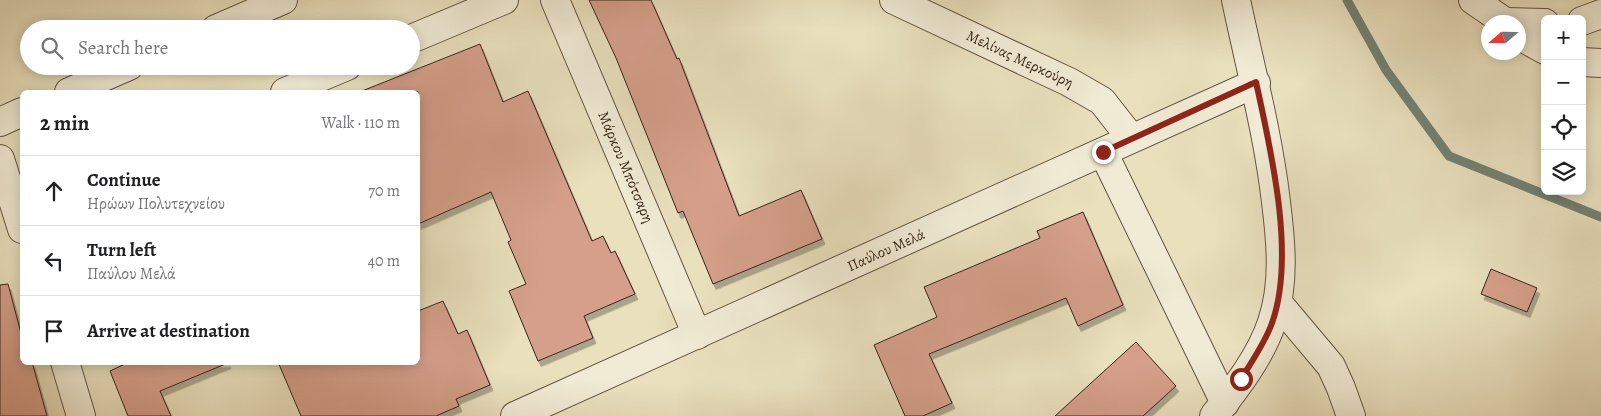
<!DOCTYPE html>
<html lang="en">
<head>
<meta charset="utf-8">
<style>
  :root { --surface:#fff; --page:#f6f6f6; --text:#202124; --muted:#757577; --line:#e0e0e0 }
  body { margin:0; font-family:Alegreya,serif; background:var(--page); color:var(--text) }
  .controls { position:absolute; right:15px; top:15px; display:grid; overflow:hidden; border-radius:8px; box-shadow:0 2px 12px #0003 }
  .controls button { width:45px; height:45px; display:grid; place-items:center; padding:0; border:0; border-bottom:1px solid var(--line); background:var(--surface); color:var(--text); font:25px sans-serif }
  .compass { position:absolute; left:1481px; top:15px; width:45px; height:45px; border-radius:50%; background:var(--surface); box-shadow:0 2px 12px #0003; rotate:250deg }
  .stop { position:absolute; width:15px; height:15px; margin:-11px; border:4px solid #8f2418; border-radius:50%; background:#fff }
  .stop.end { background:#8f2418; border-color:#fff; box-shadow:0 1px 5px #0008 }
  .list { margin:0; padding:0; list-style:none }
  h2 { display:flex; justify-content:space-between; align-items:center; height:65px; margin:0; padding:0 20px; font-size:21px }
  h2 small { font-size:16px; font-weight:400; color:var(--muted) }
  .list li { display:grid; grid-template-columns:32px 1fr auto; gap:15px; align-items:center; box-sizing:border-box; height:70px; padding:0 20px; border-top:1px solid var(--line) }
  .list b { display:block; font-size:19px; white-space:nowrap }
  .list p { margin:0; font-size:16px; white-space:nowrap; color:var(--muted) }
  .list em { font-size:16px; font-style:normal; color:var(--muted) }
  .icon { flex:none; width:28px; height:28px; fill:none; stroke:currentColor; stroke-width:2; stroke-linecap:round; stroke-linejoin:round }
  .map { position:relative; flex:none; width:1601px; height:416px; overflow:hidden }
  .search { position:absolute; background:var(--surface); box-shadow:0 2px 12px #0003; left:20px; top:20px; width:400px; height:55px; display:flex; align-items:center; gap:12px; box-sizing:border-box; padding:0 18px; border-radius:28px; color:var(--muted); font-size:19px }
  .panel { position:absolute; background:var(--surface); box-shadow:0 2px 12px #0003; left:20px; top:90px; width:400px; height:275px; border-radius:8px }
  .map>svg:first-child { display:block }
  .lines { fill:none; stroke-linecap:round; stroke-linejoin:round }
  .stream { stroke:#718173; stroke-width:9 }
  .building { fill:#d59f8b; stroke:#372618; filter:url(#shadow) }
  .minor-casing { stroke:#645442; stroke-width:30 }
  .minor { stroke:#f1ebd5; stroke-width:28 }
  .route { stroke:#8f2418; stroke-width:6 }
  .labels { text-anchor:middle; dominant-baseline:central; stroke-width:4; stroke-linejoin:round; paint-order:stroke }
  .street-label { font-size:15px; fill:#372618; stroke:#f1ebd5 }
</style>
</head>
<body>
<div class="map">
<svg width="1601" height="416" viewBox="0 0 1601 416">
  <defs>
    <filter id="shadow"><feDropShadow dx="3" dy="5.5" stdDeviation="0" flood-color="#0004"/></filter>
  </defs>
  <rect width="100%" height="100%" fill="#e9e0be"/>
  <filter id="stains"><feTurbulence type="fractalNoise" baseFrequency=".004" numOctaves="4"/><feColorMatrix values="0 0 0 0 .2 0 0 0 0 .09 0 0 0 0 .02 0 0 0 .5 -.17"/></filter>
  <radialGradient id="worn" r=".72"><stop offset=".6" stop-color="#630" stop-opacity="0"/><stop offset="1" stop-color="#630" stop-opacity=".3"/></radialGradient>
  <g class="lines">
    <path class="stream" d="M 1347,0 L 1386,70 L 1449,156 L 1601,217"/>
  </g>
  <g class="building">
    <path d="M 589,0 L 651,0 L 677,59 L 679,58 L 739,216 L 801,190 L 822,239 L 713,284 L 683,211 L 678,213 L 616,58 Z"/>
    <path d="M 480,44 L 503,102 L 528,91 L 592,241 L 603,236 L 611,253 L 615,251 L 635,294 L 584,316 L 593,338 L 538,361 L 509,291 L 526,284 L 508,242 L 511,240 L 491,192 L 418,224 L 418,92 L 362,91 Z"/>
    <path d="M 1083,212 L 1123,305 L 1078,326 L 1066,298 L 929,354 L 952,403 L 923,416 L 905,416 L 874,345 L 937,317 L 924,287 L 1040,238 L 1037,231 Z"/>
    <path d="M 1491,269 L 1537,288 L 1527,312 L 1481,294 Z"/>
    <path d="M 8,284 L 22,337 L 22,362 L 32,362 L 47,416 L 0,416 L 0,285 Z"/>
    <path d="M 443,301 L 458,334 L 467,330 L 490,385 L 456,399 L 459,406 L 436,416 L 301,416 L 278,362 L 418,362 L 418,311 Z"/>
    <path d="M 1136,342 L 1176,386 L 1143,416 L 1055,416 Z"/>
    <path d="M 129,362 L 228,362 L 228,363 L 160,391 L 171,416 L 128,416 L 110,371 Z"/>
  </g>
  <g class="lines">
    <defs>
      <g id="minor">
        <path d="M 555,0 L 697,335"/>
        <path d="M 894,0 L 1069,82 L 1102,101 L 1131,138"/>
        <path d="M 1473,0 L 1505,22"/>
        <path d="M 1582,21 L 1601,14"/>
        <path d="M 1505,22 L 1545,23"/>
        <path d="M 216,29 L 283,0"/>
        <path d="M 1518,35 L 1545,50"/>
        <path d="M 411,39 L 504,0"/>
        <path d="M 1582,62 L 1601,63"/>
        <path d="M 69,92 L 129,66"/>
        <path d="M 285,92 L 347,66"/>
        <path d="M 0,122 L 22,112"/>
        <path d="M 1103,152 L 1225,403"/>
        <path d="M 0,159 L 22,229"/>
        <path d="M 1278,303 L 1331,366 L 1341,388 L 1351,416"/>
        <path d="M 65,362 L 81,416"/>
        <path d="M 515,416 L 1256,83"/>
        <path d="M 1214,416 C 1236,388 1261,356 1272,322 C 1285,283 1281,242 1276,202 C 1268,133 1250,67 1236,0"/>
      </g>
    </defs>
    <use href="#minor" class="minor-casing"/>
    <use href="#minor" class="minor"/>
  </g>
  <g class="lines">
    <path class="route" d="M 1103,152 L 1256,82 C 1271,151 1296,256 1272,323 C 1265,343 1252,361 1241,379"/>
  </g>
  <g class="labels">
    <g class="street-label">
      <text transform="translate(1020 59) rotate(25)">Μελίνας Μερκούρη</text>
      <text transform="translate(626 167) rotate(67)">Μάρκου Μπότσαρη</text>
      <text transform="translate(886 250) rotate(-24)">Παύλου Μελά</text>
    </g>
  </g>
  <rect width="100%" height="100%" filter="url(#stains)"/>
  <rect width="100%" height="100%" fill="url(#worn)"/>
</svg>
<div class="controls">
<button>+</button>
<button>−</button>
<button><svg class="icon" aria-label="locate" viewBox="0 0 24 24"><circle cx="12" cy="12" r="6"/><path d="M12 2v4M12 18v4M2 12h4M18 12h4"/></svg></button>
<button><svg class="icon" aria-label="layers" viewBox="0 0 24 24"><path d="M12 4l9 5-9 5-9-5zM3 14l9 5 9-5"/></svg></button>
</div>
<svg class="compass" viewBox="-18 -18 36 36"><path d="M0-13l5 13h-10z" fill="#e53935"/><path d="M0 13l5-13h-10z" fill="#757577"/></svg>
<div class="stop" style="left:1241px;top:379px"></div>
<div class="stop end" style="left:1103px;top:152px"></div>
<div class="search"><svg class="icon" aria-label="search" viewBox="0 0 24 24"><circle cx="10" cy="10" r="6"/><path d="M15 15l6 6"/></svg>Search here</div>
<section class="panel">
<h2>2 min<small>Walk · 110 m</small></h2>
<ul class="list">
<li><svg class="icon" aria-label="ahead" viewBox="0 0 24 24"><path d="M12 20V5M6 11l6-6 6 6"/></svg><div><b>Continue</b><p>Ηρώων Πολυτεχνείου</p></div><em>70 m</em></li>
<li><svg class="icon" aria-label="left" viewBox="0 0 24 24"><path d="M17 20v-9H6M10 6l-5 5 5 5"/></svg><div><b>Turn left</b><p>Παύλου Μελά</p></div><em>40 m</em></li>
<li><svg class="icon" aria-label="arrive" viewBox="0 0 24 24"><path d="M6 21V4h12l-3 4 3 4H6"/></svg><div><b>Arrive at destination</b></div></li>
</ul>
</section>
</div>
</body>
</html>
